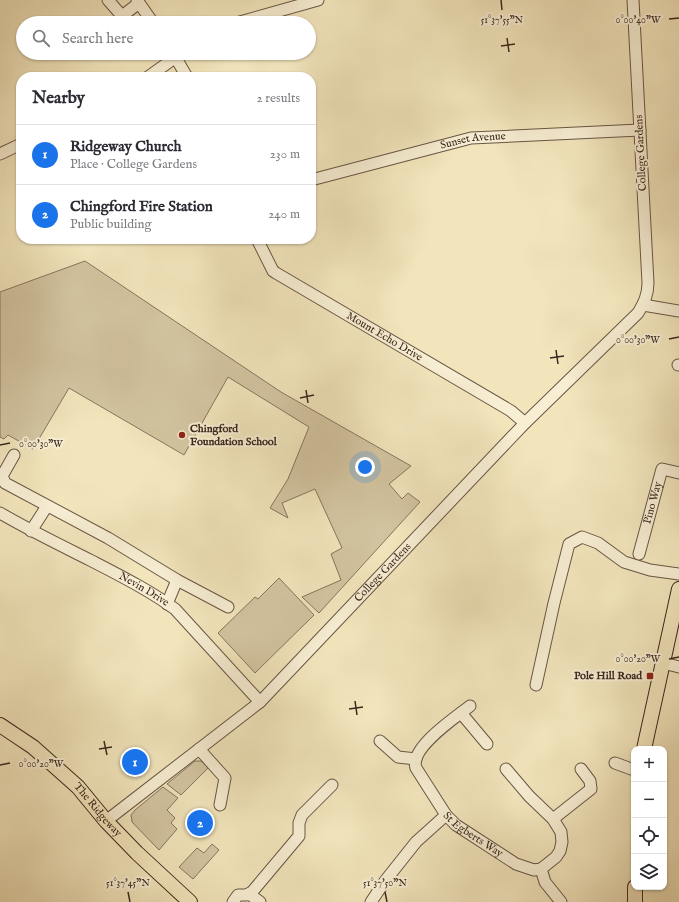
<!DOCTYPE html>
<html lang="en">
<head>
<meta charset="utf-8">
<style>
  :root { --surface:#fff; --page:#f2f2f3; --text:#2b2b33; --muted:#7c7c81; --line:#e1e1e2; --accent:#1a73e8 }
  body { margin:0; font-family:"IM FELL English",serif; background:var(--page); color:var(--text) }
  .controls { position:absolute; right:12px; bottom:12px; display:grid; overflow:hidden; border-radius:8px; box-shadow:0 1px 3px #0004 }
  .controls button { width:36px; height:36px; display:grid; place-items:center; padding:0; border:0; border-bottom:1px solid var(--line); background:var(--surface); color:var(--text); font:20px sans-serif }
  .you { position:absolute; left:365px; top:467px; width:14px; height:14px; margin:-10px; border:3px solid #fff; border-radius:50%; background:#1a73e8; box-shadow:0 0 0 6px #1a73e833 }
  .badge { display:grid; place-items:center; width:26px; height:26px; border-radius:50%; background:var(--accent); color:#fff; font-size:13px; font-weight:700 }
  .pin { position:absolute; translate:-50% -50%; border:2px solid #fff; box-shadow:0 1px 4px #0006 }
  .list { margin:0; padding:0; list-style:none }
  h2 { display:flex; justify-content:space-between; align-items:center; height:52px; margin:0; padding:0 16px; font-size:17px }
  h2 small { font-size:13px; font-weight:400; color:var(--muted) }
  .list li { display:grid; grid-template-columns:26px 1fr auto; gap:12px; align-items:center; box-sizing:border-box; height:60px; padding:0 16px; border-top:1px solid var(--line) }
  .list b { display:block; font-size:15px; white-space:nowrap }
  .list p { margin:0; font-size:13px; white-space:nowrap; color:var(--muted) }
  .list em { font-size:13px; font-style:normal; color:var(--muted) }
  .icon { flex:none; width:22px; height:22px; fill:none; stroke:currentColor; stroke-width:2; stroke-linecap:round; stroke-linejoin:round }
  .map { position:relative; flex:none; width:679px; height:902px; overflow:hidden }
  .search { position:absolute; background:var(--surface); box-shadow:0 1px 3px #0004; left:16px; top:16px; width:300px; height:44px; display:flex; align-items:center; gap:10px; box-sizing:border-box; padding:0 14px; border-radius:22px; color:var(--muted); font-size:15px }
  .panel { position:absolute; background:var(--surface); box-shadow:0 1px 3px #0004; left:16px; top:72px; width:300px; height:172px; border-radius:16px }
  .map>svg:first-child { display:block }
  .green { fill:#d3c5a1; stroke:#87765f }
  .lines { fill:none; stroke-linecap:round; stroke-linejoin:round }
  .minor-casing { stroke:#695645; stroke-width:13 }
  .major-casing { stroke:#3b271d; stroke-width:16 }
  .minor { stroke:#f7eed3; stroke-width:11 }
  .major { stroke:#f2e5bc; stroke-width:14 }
  .ticks { fill:none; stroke:#3b271d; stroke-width:1.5 }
  .poi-dot { fill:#8f2418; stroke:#f7eed3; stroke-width:1.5 }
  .labels { text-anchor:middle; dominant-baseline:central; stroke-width:4; stroke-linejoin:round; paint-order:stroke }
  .street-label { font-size:11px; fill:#3b271d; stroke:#f7eed3 }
  .poi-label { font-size:11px; font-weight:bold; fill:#3b271d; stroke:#f7eed3; text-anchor:start }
  .ticks-label { font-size:10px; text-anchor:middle; fill:#3b271d; stroke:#f7eed3; stroke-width:4; stroke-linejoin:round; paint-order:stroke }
</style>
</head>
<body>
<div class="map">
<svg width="679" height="902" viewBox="0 0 679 902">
  <rect width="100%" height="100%" fill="#f2e5bc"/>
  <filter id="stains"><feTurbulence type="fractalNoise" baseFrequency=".005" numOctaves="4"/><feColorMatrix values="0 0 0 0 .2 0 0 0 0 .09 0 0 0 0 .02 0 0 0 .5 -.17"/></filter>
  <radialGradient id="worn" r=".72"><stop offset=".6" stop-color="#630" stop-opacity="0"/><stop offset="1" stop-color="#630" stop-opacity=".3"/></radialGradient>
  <g class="green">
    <path d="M 85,261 L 281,392 L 411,466 L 389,484 L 402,499 L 408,493 L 420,502 L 319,613 L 302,597 L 341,580 L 331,554 L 342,548 L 315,489 L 282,503 L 288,518 L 270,508 L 288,479 L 309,427 L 228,377 L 184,455 L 69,388 L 33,449 L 8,435 L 4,439 L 0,437 L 0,292 Z"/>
    <path d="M 279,578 L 314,615 L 255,673 L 218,633 L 255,597 L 258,599 Z"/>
    <path d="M 195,761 L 201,761 L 209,767 L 181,795 L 167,784 Z"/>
    <path d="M 163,787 L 178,798 L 167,810 L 175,818 L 171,823 L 177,829 L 159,850 L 132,822 L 131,815 L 135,810 Z"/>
    <path d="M 212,844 L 219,850 L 193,879 L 179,867 L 197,848 L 204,853 Z"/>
  </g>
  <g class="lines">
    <defs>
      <g id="minor">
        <path d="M 108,0 L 122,16 L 139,3"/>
        <path d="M 137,0 L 153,23"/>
        <path d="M 236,23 L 318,0"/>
        <path d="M 173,53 L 187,77"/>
        <path d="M 148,77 L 176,57"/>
        <path d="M 0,154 L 21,144"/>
        <path id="s1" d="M 311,180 L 471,138 L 640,130"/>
        <path id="s2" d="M 257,239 L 273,271 L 276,273 L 511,411 L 525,423"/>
        <path d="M 643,305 L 679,311"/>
        <path d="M 678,365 L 679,365"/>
        <path d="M 14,455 L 2,476 L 5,483 L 108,538 L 177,580 L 228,607"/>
        <path id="s3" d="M 0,513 C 29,530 60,545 90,560 C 119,575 149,590 175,609 L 260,702"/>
        <path d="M 31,531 L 47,506"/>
        <path id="s4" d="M 639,554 L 662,469 L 679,473"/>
        <path d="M 167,604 L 177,580"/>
        <path d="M 663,663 L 679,667"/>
        <path d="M 536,685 L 554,603 L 569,544 L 582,537 L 598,543 L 624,562 L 650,570 L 679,574"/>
        <path id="s5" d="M 470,706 C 456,717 409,748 416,768 L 446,815 L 456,825 L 516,864 L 534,870 L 541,869 L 556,857 L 560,851 L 562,842 L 561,832 L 553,819 L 529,796 L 506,769"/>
        <path d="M 461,713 L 487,744"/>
        <path d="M 380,741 L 398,757 L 416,759"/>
        <path d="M 199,749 L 225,778 L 220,805"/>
        <path d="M 615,763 L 634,770"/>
        <path d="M 553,819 L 591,789 L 590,781 L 581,769"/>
        <path id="s6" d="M 106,821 L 260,702 L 525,423 L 638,313 C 644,303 648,295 648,283 L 633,0"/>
        <path d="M 541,869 L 545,882 L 561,902"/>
        <path d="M 249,894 L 260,902"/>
        <path d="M 233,902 L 238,895 L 246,895 L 252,892 L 299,836 L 299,823 L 302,815 L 332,785"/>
        <path d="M 371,902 L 385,881 L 416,842 L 446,815"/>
      </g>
      <g id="major">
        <path id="s7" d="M 0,725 L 33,747 L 78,787 L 106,821 L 137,853 L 190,902"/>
        <path d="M 644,749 L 679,589"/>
        <path d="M 635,887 L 635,902"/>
      </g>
    </defs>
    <use href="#minor" class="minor-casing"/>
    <use href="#major" class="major-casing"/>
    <use href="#minor" class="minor"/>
    <use href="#major" class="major"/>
  </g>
  <path class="ticks" d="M 501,0 L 502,10M 669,19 L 679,18M 507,38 L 509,52M 501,46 L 515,44M 669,339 L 679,337M 556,350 L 558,364M 550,358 L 564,356M 306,390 L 308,403M 300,398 L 314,395M 0,445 L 10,443M 669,659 L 679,657M 355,701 L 357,715M 349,709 L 363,707M 104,741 L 107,755M 99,749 L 112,747M 0,765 L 10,763M 128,892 L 130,902M 385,892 L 387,902"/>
  <g class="poi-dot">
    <circle cx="182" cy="435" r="4"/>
    <rect x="646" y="672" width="8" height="8" rx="2"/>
  </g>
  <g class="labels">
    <g class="street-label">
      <text stroke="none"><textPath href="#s1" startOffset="167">Sunset Avenue</textPath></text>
      <text transform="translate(641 153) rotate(-93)">College Gardens</text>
      <text stroke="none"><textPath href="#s2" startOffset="165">Mount Echo Drive</textPath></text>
      <text stroke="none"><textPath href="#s4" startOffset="53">Pino Way</textPath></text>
      <text stroke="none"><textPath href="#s6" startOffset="373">College Gardens</textPath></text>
      <text stroke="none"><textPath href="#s3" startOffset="163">Nevin Drive</textPath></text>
      <text stroke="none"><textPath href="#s7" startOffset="130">The Ridgeway</textPath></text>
      <text stroke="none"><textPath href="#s5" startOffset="175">St Egberts Way</textPath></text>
    </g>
    <g class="poi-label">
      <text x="190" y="429">Chingford<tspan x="190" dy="13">Foundation School</tspan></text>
      <text x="642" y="676" text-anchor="end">Pole Hill Road</text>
    </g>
  </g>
  <g class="ticks-label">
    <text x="638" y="23">0°00'40"W</text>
    <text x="502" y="23">51°37'55"N</text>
    <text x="638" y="343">0°00'30"W</text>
    <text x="41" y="447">0°00'30"W</text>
    <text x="638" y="662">0°00'20"W</text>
    <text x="41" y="767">0°00'20"W</text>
    <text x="128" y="886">51°37'45"N</text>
    <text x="385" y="886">51°37'50"N</text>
  </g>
  <rect width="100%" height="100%" filter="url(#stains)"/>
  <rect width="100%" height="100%" fill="url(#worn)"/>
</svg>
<div class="controls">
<button>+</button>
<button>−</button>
<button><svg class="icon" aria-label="locate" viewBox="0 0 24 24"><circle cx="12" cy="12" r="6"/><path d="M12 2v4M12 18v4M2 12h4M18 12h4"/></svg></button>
<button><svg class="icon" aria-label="layers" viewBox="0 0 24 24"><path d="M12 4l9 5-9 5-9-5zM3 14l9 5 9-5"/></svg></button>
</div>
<div class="you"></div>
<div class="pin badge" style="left:135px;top:762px">1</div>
<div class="pin badge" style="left:200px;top:823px">2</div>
<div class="search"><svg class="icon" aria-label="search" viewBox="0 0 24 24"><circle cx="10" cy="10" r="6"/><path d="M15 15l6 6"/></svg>Search here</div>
<section class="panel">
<h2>Nearby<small>2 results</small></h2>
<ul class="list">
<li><span class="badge">1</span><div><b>Ridgeway Church</b><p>Place · College Gardens</p></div><em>230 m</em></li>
<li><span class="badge">2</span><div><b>Chingford Fire Station</b><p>Public building</p></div><em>240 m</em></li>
</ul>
</section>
</div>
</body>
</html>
